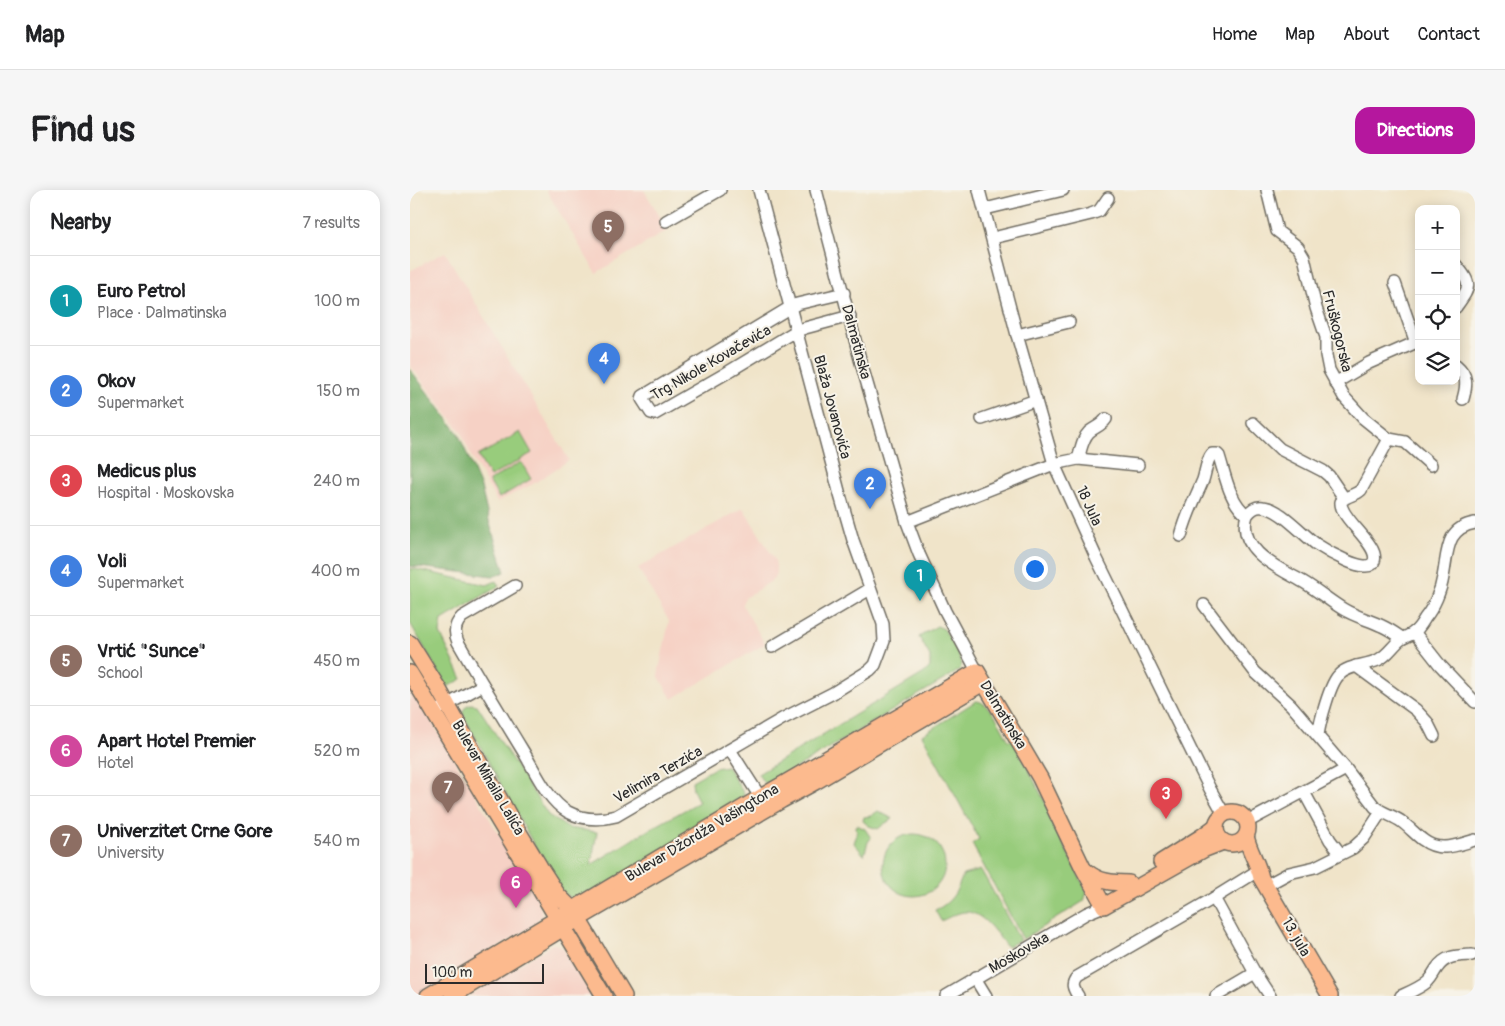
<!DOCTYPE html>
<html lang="en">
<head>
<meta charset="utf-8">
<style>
  :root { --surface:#fff; --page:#f6f6f6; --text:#202124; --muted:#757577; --line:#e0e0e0; --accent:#b5179e }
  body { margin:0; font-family:Pangolin,sans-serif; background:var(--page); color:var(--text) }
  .controls { position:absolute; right:15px; top:15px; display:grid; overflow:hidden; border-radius:10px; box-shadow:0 2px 12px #0003 }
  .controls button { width:45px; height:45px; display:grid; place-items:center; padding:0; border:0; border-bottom:1px solid var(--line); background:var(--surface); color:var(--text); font:25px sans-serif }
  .scale { position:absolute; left:15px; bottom:12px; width:119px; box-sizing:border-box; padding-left:5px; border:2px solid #2b2b2b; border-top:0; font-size:14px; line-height:18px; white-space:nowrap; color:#2b2b2b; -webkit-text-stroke:4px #f7f3e8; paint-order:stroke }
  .you { position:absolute; left:624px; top:378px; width:18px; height:18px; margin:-12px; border:4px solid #fff; border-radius:50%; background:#1a73e8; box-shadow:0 0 0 8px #1a73e833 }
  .badge { display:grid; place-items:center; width:32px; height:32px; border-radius:50%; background:var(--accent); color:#fff; font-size:16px; font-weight:700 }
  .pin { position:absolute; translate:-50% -41px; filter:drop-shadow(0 1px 2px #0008) }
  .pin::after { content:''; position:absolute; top:26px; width:18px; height:15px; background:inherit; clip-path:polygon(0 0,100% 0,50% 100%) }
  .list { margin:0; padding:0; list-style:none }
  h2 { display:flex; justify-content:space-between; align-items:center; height:65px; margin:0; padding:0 20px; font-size:21px }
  h2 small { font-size:16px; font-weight:400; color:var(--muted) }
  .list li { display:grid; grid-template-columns:32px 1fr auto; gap:15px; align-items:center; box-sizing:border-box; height:90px; padding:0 20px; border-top:1px solid var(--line) }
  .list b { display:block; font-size:19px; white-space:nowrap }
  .list p { margin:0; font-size:16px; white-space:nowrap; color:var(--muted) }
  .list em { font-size:16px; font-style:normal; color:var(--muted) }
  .icon { flex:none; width:28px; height:28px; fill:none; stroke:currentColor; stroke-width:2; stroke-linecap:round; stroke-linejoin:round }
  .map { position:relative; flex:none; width:1065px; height:806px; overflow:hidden; border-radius:15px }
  header { display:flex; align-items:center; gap:30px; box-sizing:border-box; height:70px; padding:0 25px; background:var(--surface); border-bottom:1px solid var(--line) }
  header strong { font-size:24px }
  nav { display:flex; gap:28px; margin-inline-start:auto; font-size:18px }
  .intro { display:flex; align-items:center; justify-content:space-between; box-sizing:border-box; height:120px; padding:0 30px }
  h1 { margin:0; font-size:35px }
  .button { padding:12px 22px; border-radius:15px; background:var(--accent); color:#fff; font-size:18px; font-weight:700 }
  main { display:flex; gap:30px; padding:0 30px }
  aside { flex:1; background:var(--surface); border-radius:15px; box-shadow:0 2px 12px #0003 }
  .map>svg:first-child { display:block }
  .built { fill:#f6d1c5 }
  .green { fill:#98cc7c; stroke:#627c54 }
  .forest { fill:#7ab06c; stroke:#526e4c }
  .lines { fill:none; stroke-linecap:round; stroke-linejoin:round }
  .minor-casing { stroke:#706c62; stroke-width:14 }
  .major-casing { stroke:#706c62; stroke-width:18 }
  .minor { stroke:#fff; stroke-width:11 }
  .major { stroke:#fcba8e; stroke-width:15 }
  .labels { text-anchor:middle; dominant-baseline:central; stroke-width:4; stroke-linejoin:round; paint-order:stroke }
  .street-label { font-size:15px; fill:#2b2b2b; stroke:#f7f3e8 }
</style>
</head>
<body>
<header>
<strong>Map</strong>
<nav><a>Home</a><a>Map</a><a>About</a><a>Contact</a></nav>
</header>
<div class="intro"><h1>Find us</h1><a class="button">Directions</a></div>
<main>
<aside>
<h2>Nearby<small>7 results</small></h2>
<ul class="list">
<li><span class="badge" style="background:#0f9aa8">1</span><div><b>Euro Petrol</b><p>Place · Dalmatinska</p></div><em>100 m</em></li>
<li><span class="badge" style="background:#3f7fe0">2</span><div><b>Okov</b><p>Supermarket</p></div><em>150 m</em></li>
<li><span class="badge" style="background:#e0444e">3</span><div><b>Medicus plus</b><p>Hospital · Moskovska</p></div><em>240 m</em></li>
<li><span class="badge" style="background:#3f7fe0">4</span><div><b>Voli</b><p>Supermarket</p></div><em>400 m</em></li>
<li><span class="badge" style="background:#8d6e63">5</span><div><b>Vrtić &quot;Sunce&quot;</b><p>School</p></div><em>450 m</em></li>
<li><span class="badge" style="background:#d1479c">6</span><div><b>Apart Hotel Premier</b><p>Hotel</p></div><em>520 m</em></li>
<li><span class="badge" style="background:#8d6e63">7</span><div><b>Univerzitet Crne Gore</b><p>University</p></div><em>540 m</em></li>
</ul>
</aside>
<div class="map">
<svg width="1065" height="806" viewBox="0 0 1065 806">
  <rect width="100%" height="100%" fill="#f7f3e8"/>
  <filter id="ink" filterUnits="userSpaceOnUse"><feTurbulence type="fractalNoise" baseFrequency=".02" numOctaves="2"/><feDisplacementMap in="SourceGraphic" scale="10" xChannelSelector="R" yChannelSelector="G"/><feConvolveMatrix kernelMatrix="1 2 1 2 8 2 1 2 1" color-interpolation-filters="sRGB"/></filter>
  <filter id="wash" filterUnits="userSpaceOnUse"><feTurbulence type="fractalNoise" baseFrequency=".0096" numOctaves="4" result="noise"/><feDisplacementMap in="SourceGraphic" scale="20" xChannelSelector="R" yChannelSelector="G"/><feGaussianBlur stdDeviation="1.12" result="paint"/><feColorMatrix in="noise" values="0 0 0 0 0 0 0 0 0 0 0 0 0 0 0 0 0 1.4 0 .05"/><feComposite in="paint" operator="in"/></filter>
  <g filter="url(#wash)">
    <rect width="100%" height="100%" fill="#f0e4c9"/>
    <g class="built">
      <path d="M 136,0 L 234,0 L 258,40 L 186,83 Z"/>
      <path d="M 35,62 L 159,270 L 123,294 L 87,312 L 61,266 L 51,242 L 0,175 L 0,81 Z"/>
      <path d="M 333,318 L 365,370 L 366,377 L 366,383 L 363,390 L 336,407 L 333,411 L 333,416 L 355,454 L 262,509 L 248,485 L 259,431 L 228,378 Z"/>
      <path d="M 0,495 L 129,712 L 132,724 L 125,735 L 10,806 L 0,806 Z"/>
      <path d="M 143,754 L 148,755 L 153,758 L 183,806 L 58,806 Z"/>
    </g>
    <g class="green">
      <path d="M 110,242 L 122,263 L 80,287 L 68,266 Z"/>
      <path d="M 111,272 L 121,289 L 89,308 L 79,291 Z"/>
      <path d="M 0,378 L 77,395 L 86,391 L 89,396 L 32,430 L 30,443 L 52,489 L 37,497 L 0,433 Z"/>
      <path d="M 527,436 L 534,439 L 547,461 L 552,473 L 550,480 L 362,592 L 354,593 L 348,584 L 514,483 L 520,477 L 520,466 L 509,447 Z"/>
      <path d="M 566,511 C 580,511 593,540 599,551 L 603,549 L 636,614 L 644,635 L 677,702 L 674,711 L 613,749 L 562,654 L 569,649 L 512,545 Z"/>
      <path d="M 61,514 L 67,515 L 138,625 L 158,638 L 187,642 L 181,675 L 228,646 L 289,612 L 283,600 L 282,591 L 305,578 L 317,576 L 334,604 L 331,614 L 172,709 L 161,708 L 149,701 L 52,523 L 56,516 Z"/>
      <path d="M 468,621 L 483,629 L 474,634 L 468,639 L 459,636 L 453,631 L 454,627 L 461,626 Z"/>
      <path d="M 447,635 L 455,639 L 461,648 L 458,652 L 454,665 L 444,653 L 447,644 L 446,637 Z"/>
      <circle cx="504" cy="675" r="31"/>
      <path d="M 571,680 L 610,750 L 597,757 C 587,745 572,720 554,722 C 546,723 538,728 531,731 L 525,720 C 542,713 547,701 553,685 Z"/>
    </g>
    <path class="forest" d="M 0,179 L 48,243 L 71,297 L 79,331 L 95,382 L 83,386 L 0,376 Z"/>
  </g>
  <g filter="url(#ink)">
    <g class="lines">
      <defs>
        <g id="minor">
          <path d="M 406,0 L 450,169 L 497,332 L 509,364 L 535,421 L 567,481"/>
          <path d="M 569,0 L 607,145 L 644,274 L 686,367 L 800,599 L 814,624"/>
          <path d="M 857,0 L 867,41 L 888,57 L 894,67 L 906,118 L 916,147 L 916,165 L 919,180 L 934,207 L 953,228 L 979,249 L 951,300 C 945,306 936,305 931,312 C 929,328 970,355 964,371 C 959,387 915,360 906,354 C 892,344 870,318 853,317 C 845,316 841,320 837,325 C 826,361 871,379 895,393 C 908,401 920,411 933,419 C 946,427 960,430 972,436 C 979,439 986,444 992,448"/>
          <path d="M 575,19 L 653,0"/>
          <path d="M 256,31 L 310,0"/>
          <path d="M 583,48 L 681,24 L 689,21 L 698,8"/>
          <path d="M 1046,75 C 1063,95 1060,97 1046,117"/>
          <path d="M 985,93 L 1006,153"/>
          <path d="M 434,103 L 387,114 L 379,118 L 233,206 L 232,209 L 241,223 L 245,224 L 313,185 L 386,141 L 395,138 L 440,126"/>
          <path d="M 607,145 L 659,132"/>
          <path d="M 1046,175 C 1058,185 1057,195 1053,209"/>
          <path d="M 925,193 L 959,173 L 1009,151"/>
          <path d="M 572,229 L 626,210"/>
          <path d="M 843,233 L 870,259 L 913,281 L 919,286 L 934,308"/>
          <path d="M 979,249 L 995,252 L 1021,275"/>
          <path d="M 668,269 L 728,275"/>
          <path d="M 497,332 L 644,274 L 668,269 C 671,260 672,249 679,242 C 685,237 691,236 696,229"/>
          <path d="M 771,346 C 776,326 785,309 793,290 C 796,281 796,271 802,264 L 807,264 L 809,266 C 815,285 820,313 837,325"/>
          <path d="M 105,396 L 52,427 C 44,435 44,443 48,452 C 69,489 91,525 113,561 C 125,581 138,611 158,622 C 173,630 191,630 206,626 L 372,529 L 423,503 L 460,480 L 465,475 L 474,451 L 473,434 L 443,350 L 430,305 L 349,0"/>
          <path d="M 794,415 L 845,482 L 881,515 L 936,579 L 965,617 C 974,624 984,626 992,632 C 1000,638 1006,645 1013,650 C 1030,663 1047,655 1065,650"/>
          <path d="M 1004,442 L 1030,475 L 1065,512"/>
          <path d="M 362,457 L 460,399"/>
          <path d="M 946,476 L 1006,520 L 1017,532 L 1024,546"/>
          <path d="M 31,518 L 73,495"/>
          <path d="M 908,545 C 910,532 920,493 929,485 C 938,475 955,476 968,470 C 977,466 982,457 990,450 C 994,447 999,446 1003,443 C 1008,440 1012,433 1015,428 C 1024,417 1031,400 1033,387 C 1038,363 1035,338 1065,333"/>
          <path d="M 320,560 L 354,613"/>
          <path d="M 894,602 L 920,650 L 930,663"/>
          <path d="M 837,632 L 936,579"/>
          <path d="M 855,696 L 879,683 L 905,677 L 943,658 L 954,648 L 971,622"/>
          <path d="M 804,708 L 845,783 L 860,806"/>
          <path d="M 565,788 L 576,806"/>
          <path d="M 536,806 L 677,723 L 694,716"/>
          <path d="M 668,806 C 663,798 661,794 667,787 L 804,708 L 849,680"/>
          <path d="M 806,806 L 845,783"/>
          <path d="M 991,806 C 1000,802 1010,798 1018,791 C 1022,787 1024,782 1027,778 C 1036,765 1047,766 1062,765"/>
        </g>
        <g id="major">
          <path d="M 0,453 L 28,498 L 102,631 L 130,677 L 148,705 L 163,720 L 214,806"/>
          <path d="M 0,483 L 194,806"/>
          <circle cx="822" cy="638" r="16"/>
          <path d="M 836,646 C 839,661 848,673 851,688 L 920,806"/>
          <path d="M 751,672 L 791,647 L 806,636"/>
          <path d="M 676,681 C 689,692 702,693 719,693"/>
          <path d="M 18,806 L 351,607 L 567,481 L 630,588 L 673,678 L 694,716 L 795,659 L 813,652"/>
          <path d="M 42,806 L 168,729 L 372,610 L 405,592 L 573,493"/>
        </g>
      </defs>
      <use href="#minor" class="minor-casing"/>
      <use href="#major" class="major-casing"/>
      <use href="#minor" class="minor"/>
      <use href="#major" class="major"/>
    </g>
  </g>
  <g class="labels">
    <g class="street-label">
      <text transform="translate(927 141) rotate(76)">Fruškogorska</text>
      <text transform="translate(446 152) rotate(75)">Dalmatinska</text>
      <text transform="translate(301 173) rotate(-30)">Trg Nikole Kovačevića</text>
      <text transform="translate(422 217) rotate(75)">Blaža Jovanovića</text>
      <text transform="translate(679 316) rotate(66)">18 Jula</text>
      <text transform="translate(593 525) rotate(59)">Dalmatinska</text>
      <text transform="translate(248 585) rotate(-30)">Velimira Terzića</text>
      <text transform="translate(78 588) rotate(60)">Bulevar Mihaila Lalića</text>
      <text transform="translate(292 643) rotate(-31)">Bulevar Džordža Vašingtona</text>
      <text transform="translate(886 747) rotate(60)">13. jula</text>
      <text transform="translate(609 763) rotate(-30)">Moskovska</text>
    </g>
  </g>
</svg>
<div class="controls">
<button>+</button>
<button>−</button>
<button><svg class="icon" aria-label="locate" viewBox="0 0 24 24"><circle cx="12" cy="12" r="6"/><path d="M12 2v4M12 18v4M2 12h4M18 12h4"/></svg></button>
<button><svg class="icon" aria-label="layers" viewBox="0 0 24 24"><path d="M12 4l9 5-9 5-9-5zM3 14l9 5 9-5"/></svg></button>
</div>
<div class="scale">100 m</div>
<div class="you"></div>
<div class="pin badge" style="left:510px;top:411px;background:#0f9aa8">1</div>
<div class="pin badge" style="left:460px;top:319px;background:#3f7fe0">2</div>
<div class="pin badge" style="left:756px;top:629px;background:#e0444e">3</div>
<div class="pin badge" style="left:194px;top:194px;background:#3f7fe0">4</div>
<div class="pin badge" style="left:198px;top:62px;background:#8d6e63">5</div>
<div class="pin badge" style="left:106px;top:718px;background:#d1479c">6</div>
<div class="pin badge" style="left:38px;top:623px;background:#8d6e63">7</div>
</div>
</main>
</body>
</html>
